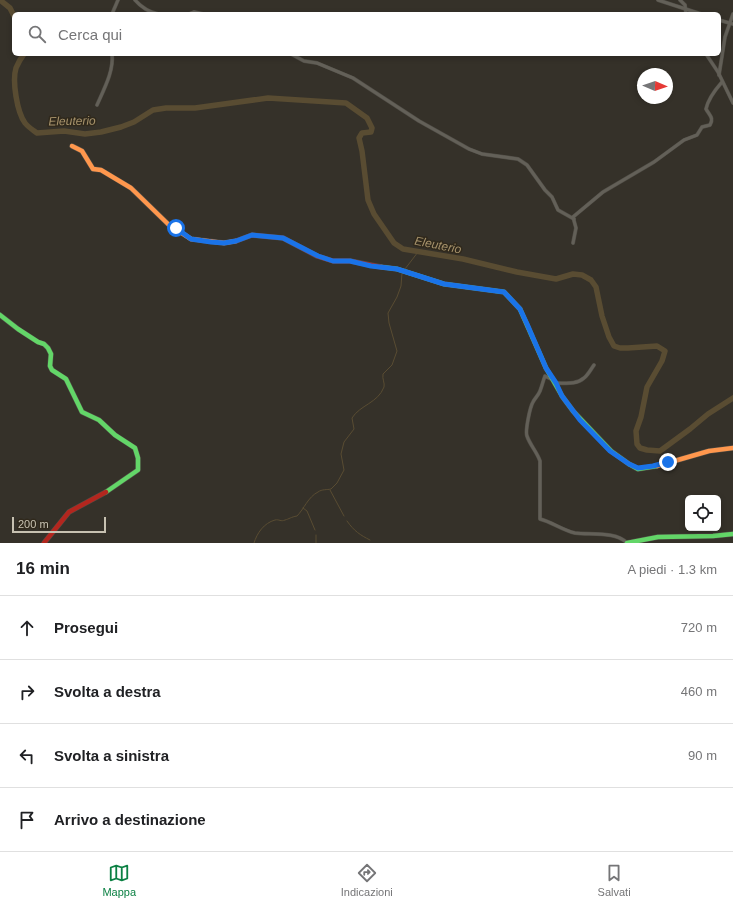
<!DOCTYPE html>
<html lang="it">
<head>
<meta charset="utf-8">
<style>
  :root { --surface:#fff; --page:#f6f6f6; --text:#202124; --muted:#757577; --line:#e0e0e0; --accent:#0b8043 }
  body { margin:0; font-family:Helvetica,sans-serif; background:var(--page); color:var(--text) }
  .controls { position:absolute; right:12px; bottom:12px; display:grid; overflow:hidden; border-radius:6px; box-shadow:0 2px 6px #0003 }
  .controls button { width:36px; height:36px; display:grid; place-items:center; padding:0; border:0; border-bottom:1px solid var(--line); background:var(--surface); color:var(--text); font:20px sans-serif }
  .compass { position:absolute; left:637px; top:68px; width:36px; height:36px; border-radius:50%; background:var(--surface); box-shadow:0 2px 6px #0003; rotate:92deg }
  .scale { position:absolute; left:12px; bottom:10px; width:94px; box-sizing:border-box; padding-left:4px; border:2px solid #c7c1b1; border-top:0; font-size:11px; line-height:14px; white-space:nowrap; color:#c7c1b1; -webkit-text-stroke:3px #30291c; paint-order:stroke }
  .stop { position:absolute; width:12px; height:12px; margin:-9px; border:3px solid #1a73e8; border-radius:50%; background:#fff }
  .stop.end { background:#1a73e8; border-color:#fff; box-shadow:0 1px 4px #0008 }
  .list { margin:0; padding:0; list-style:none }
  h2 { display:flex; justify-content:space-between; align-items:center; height:52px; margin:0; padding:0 16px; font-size:17px }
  h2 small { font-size:13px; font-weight:400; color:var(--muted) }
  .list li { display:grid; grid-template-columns:26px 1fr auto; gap:12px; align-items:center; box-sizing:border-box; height:64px; padding:0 16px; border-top:1px solid var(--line) }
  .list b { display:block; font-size:15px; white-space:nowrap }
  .list em { font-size:13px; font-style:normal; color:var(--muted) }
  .icon { flex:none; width:22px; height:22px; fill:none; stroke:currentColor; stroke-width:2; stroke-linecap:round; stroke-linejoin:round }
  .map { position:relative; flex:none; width:733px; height:543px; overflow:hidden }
  .search { position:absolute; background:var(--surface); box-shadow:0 2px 6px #0003; left:12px; right:12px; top:12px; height:44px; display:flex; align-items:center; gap:10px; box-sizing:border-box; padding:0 14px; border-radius:6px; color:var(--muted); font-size:15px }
  .sheet { height:308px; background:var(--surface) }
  nav { display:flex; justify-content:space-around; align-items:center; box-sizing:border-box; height:56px; border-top:1px solid var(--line); background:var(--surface); font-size:11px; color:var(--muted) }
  nav a { display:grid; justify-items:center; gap:2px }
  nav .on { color:var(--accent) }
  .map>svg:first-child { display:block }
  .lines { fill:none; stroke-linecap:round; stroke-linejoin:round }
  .stream { stroke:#594c32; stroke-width:1 }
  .river { stroke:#594c32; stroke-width:5.5 }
  .street-casing { stroke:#504d46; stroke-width:4 }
  .fast-casing { stroke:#504d46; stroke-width:5.5 }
  .slow-casing { stroke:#504d46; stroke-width:5.5 }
  .jam-casing { stroke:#504d46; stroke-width:5.5 }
  .street { stroke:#636058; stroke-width:3 }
  .fast { stroke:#63d668; stroke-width:4.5 }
  .slow { stroke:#ff974d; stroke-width:4.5 }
  .jam { stroke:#b3261e; stroke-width:4.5 }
  .route { stroke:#1a73e8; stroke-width:5 }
  .labels { text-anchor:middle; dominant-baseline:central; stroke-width:3; stroke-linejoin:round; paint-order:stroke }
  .water-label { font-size:12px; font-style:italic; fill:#a6926b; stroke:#30291c }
</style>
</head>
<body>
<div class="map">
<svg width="733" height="543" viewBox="0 0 733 543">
  <rect width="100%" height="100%" fill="#353129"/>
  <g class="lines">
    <g class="stream">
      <path d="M 405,269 L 418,252"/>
      <path d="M 330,490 L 344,516"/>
      <path d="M 303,508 L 307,511 L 315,530"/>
      <path d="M 347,521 C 354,531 360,535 370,540"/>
      <path d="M 316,535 L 316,543"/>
      <path d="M 254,543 C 257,533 264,523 275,520 C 279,519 281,522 285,520 C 289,519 291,517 297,516 C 304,509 308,497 318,492 C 322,489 327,490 331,489 L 337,483 L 344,470 L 341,454 L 344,442 L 354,429 L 352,418 C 360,405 378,403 384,387 C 385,383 382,379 383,374 L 392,365 L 397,351 L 389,323 L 388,313 L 397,297 L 401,286 L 402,273"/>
    </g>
    <g class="river">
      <path d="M 0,0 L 10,8 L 14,16"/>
      <path d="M 24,54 C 21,58 18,63 16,68 C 12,81 17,112 25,123 C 28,127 33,130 37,133 L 64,131 L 85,134 L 101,132 L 121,127 L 134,122 L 153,110 L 166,108 L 195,108 L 268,98 L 346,103 L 367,118 L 372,128 L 371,132 L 362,133 L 359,138 L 362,151 L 368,200 L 374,214 L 394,243 L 403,249 L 463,259 L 517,272 L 556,279 L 573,274 L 582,275 L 591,280 L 596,287 L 602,316 L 609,337 L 614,346 L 620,348 L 628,348 L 657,346 L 665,351 L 662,361 L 647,387 L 641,417 L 636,431 L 637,444 L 640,448 L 647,450 L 660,451 L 690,429 L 708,414 L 733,398"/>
    </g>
    <defs>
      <g id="street">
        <path d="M 135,0 C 141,7 149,12 158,14"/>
        <path d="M 658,0 L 701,14"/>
        <path d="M 680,0 L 685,5 L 686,14"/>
        <path d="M 112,14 L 118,0"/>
        <path d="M 189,14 L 194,12 L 203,14"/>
        <path d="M 719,20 L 733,24"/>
        <path d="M 291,54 L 304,61 L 317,63 L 353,78 L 419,121 L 469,149 L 482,154 L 518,159 L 527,165 L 545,190 L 552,197 L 558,210 L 574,219"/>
        <path d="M 706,54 L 718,72 L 733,103"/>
        <path d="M 719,75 L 725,37 L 733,14"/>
        <path d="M 97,105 C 104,89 114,71 112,54"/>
        <path d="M 573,243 L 576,228 L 573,217 L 603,192 L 654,162 L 684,140 L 697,135 L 702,127 L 710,125 C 714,118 710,116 706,109 C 708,99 715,90 722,82"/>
        <path d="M 551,379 L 545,376 C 543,381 542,386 540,391 C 538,396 535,398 533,402 C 530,407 525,431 527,436 C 530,445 537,452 540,461 L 540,519 C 552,522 562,530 575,533 C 590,535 616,531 627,543"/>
        <path d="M 556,383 C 566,383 576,385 584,378 C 588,375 591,369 594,365"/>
      </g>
      <g id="fast">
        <path d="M 381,267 L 397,269 L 444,284 L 504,292 L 520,309 L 546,368 L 562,396 L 573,411 L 611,451 L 629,464 L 638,469 L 657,466"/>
        <path d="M 0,315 L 18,329 L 38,342 L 44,344 L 48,348 L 51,354 L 50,366 L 52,370 L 66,379 L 82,412 L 99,420 L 115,435 L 135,448 L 138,458 L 138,470 L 106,492"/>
        <path d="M 627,543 L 658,537 L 713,536 L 733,534"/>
      </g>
      <g id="slow">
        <path d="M 72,146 L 82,151 L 93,169 L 101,170 L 131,188 L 168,224 L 191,239 L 224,243 L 236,241"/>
        <path d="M 657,466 L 709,451 L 733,448"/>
      </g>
      <g id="jam">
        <path d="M 236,241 L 252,235 L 283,238 L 317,256 L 333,261 L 350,261 L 381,267"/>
        <path d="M 44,543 L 69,512 L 106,492"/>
      </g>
    </defs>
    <use href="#street" class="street-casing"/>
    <use href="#fast" class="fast-casing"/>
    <use href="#slow" class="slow-casing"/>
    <use href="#jam" class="jam-casing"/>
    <use href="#street" class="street"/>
    <use href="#fast" class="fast"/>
    <use href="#slow" class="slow"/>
    <use href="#jam" class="jam"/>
  </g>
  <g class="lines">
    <path class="route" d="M 176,228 L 191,239 L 211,242 L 224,243 L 236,241 L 252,235 L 283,238 L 318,256 L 333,261 L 350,261 L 371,266 L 397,269 L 444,284 L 504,292 L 520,309 L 527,324 L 546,368 L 556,383 L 562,396 L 580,420 L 610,451 L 629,464 L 638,468 L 653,466 L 668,462"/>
  </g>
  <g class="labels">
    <g class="water-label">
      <text transform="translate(72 121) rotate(-1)">Eleuterio</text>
      <text transform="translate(438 245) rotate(11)">Eleuterio</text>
    </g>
  </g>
</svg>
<div class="controls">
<button><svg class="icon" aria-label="locate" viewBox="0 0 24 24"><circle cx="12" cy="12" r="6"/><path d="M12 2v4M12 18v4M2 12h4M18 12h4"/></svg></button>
</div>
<svg class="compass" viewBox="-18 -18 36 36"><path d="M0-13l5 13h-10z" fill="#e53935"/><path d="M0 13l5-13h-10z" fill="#757577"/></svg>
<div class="scale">200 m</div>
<div class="stop" style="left:176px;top:228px"></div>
<div class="stop end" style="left:668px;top:462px"></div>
<div class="search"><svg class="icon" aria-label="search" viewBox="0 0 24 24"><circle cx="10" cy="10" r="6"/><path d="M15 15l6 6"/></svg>Cerca qui</div>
</div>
<section class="sheet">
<h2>16 min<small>A piedi · 1.3 km</small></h2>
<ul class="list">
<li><svg class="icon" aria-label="ahead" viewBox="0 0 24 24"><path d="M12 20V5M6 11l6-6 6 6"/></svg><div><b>Prosegui</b></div><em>720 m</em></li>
<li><svg class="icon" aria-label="right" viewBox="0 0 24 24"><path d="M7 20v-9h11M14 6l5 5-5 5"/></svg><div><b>Svolta a destra</b></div><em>460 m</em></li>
<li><svg class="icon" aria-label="left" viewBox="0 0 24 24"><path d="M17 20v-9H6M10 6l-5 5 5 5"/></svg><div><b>Svolta a sinistra</b></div><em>90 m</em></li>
<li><svg class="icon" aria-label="arrive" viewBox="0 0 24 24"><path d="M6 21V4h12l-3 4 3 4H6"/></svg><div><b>Arrivo a destinazione</b></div></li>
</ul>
</section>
<nav>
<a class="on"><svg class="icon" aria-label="map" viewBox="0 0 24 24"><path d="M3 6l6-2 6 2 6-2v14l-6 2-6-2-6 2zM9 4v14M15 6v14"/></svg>Mappa</a>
<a><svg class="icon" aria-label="directions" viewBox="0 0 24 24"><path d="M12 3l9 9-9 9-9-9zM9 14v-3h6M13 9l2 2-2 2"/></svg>Indicazioni</a>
<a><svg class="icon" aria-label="saved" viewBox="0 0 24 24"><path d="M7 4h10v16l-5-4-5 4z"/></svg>Salvati</a>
</nav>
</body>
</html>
